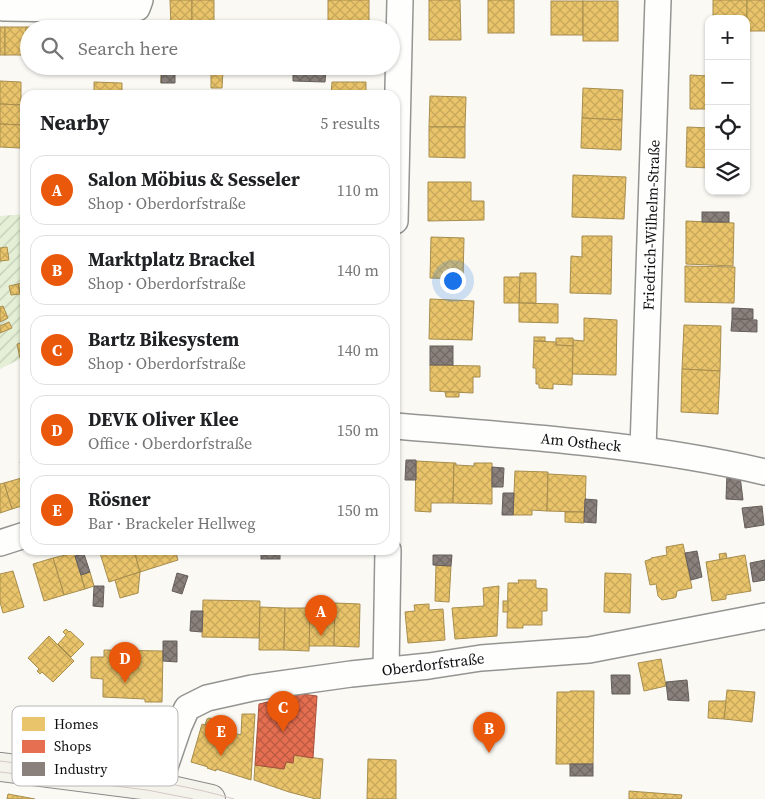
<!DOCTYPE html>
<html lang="en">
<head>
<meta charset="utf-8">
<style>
  :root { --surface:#fff; --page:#f6f6f6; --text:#202124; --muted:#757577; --line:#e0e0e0; --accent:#ea580c }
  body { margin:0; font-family:"Source Serif 4",serif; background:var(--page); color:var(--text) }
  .controls { position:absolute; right:15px; top:15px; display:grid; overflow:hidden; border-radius:10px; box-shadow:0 1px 4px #0004 }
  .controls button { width:45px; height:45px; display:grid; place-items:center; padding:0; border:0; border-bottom:1px solid var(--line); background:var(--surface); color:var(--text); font:25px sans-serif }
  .you { position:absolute; left:452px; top:280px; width:18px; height:18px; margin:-12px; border:4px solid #fff; border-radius:50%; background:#1a73e8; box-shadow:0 0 0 8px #1a73e833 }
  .badge { display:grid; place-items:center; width:32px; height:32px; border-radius:50%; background:var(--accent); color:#fff; font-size:16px; font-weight:700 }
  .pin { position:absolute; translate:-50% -41px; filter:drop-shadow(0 1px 2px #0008) }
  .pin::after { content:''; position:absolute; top:26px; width:18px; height:15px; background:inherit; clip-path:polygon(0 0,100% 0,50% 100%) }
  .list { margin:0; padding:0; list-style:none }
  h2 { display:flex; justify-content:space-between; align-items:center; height:65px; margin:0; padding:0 20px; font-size:21px }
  h2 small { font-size:16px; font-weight:400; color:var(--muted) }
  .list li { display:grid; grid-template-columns:32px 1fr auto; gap:15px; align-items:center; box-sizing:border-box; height:70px; margin:0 10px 10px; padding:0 10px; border:1px solid var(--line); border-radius:15px }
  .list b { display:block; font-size:19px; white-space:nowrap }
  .list p { margin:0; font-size:16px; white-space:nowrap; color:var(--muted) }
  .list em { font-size:16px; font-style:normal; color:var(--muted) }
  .icon { flex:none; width:28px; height:28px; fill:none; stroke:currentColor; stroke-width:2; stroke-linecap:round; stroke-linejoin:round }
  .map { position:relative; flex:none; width:765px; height:799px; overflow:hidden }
  .search { position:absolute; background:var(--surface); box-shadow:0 1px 4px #0004; left:20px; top:20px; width:380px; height:55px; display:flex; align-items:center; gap:12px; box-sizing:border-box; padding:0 18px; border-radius:28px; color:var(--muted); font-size:19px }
  .panel { position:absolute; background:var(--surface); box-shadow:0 1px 4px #0004; left:20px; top:90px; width:380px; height:465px; border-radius:15px }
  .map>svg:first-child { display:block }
  .garden { fill:url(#garden-furrows) }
  .homes { fill:url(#homes-cross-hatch); stroke:#a78d4e }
  .shops { fill:url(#shops-cross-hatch); stroke:#a6523d }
  .industry { fill:url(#industry-cross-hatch); stroke:#655e5b }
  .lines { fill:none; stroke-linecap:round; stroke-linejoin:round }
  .minor-casing { stroke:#949492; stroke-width:28 }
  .secondary-casing { stroke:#8b8a88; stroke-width:30 }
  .minor { stroke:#fefefd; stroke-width:25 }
  .secondary { stroke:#f4f3eb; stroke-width:28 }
  .tram { stroke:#d6c6c6; stroke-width:1 }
  .labels { text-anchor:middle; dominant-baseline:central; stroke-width:5; stroke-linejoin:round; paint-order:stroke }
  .street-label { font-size:15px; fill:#0e0e0e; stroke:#fff }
  .key { fill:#fff; stroke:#b7b7b7; stroke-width:1 }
  .key-label { font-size:14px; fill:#0e0e0e }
</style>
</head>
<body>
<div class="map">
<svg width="765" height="799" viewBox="0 0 765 799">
  <defs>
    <pattern id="garden-furrows" width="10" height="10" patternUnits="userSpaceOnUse" patternTransform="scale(1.25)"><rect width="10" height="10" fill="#e4efd5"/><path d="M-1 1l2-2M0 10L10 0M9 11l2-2" fill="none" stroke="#c2ccb6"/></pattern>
    <pattern id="homes-cross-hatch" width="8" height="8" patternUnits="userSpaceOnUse" patternTransform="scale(1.25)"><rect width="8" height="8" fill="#e9c46a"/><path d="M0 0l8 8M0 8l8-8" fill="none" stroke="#c7a75b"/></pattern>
    <pattern id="shops-cross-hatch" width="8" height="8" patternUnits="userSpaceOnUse" patternTransform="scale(1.25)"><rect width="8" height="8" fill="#e76f51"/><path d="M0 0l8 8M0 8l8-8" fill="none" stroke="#ba5a42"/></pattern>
    <pattern id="industry-cross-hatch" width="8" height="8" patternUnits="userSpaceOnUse" patternTransform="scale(1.25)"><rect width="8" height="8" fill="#8a817c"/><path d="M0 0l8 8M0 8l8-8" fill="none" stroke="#6f6864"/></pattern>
  </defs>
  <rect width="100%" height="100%" fill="#faf9f4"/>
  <path class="garden" d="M 25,214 L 25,358 L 18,360 L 0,369 L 0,216 Z"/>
  <g class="homes">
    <path d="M 170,0 L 192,0 L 192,23 L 182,22 L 182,29 L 171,29 Z"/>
    <path d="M 192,0 L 214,0 L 214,29 L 203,29 L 203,23 L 192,23 Z"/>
    <rect x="328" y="0" width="41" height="27"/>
    <path d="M 429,0 L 460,0 L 461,40 L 429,40 Z"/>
    <rect x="488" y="0" width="26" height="33"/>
    <path d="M 713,0 L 747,0 L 747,31 L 746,19 L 713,19 Z"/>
    <rect x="747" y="0" width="18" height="31"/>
    <rect x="551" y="1" width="32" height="34"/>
    <rect x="583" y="1" width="35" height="40"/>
    <path d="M 182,22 L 192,23 L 192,29 L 182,29 Z"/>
    <rect x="192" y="23" width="11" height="6"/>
    <rect x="0" y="27" width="5" height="28"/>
    <rect x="5" y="27" width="21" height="28"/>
    <path d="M 26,27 L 49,27 L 49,29 L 29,29 L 29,55 L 26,55 Z"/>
    <rect x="67" y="27" width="23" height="2"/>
    <rect x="37" y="66" width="12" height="4"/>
    <path d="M 66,66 L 79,66 L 79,70 L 67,70 Z"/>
    <path d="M 150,66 L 162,66 L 161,83 L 161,71 L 150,70 Z"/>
    <path d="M 211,70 L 223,70 L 222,88 L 211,88 Z"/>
    <path d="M 690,75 L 709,76 L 709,109 L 690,109 Z"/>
    <path d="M 0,81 L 21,82 L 21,105 L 0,104 Z"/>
    <path d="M 94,82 L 122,83 L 122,95 L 94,95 Z"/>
    <path d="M 332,82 L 366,82 L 366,95 L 331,95 Z"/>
    <path d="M 583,88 L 623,90 L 622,120 L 582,118 Z"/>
    <path d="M 430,96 L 466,97 L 465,127 L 429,127 Z"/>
    <path d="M 0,104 L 21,105 L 21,125 L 0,124 Z"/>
    <path d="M 582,118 L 622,120 L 621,150 L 581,148 Z"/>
    <path d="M 0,124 L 21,125 L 20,148 L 0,147 Z"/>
    <path d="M 429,127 L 465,127 L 465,158 L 429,157 Z"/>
    <path d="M 687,127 L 709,128 L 709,168 L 686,167 Z"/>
    <path d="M 573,175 L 626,177 L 624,219 L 572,217 Z"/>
    <path d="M 428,182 L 471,182 L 471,201 L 484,201 L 484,220 L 428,221 Z"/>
    <path d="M 686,221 L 734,223 L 733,266 L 686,264 Z"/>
    <path d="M 582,236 L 612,236 L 611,294 L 570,293 L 571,256 L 582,257 Z"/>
    <path d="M 431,237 L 464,238 L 463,279 L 430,278 Z"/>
    <path d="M 7,247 L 9,260 L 0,261 L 0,248 Z"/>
    <path d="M 685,266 L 735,267 L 734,303 L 685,302 Z"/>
    <path d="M 520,273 L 536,273 L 536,303 L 519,303 Z"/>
    <path d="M 504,277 L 520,277 L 519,303 L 504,303 Z"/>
    <path d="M 25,282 L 25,290 L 20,291 L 18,284 Z"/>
    <path d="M 18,284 L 20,294 L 11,295 L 9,286 Z"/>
    <path d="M 430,299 L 474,301 L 472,340 L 429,339 Z"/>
    <path d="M 519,303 L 558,304 L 558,323 L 519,322 Z"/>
    <path d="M 3,306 L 8,318 L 0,322 L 0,307 Z"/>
    <path d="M 584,318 L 617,320 L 616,375 L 572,374 L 573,340 L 584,341 Z"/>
    <path d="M 9,322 L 12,328 L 0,333 L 0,326 Z"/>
    <path d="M 684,325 L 721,326 L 720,371 L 682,369 Z"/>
    <rect x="534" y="337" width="11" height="4"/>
    <path d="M 556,338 L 573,338 L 573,346 L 556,345 Z"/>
    <path d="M 534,341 L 556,342 L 556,345 L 573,346 L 572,385 L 553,384 L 553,389 L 539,388 L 539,384 L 536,384 L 536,368 L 533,368 Z"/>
    <path d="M 25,343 L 25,357 L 20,358 L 17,344 Z"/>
    <path d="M 430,365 L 480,366 L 480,377 L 473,377 L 473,393 L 430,391 Z"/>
    <path d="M 682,369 L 720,371 L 718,414 L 681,412 Z"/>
    <path d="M 445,392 L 459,392 L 459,397 L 446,397 Z"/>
    <path d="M 25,461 L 25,477 L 20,462 Z"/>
    <path d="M 416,461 L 454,463 L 453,503 L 431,503 L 431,512 L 415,511 Z"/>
    <path d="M 454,463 L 456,463 L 456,465 L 474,466 L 474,463 L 492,463 L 492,504 L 453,503 Z"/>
    <path d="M 515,471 L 548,472 L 547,511 L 532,510 L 532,515 L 513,515 Z"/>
    <path d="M 548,474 L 586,476 L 585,512 L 547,511 Z"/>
    <path d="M 25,477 L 25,505 L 12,509 L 4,483 Z"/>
    <path d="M 4,483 L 12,509 L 0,513 L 0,484 Z"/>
    <path d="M 565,512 L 584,512 L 584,523 L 565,522 Z"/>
    <path d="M 683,544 L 692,588 L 677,591 L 676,597 L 674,598 L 662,600 L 658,596 L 656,584 L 650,585 L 645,561 L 651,559 L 651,558 L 667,555 L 666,547 Z"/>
    <path d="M 99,550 L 134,550 L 140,572 L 109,582 Z"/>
    <path d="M 134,550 L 175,550 L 178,560 L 140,572 Z"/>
    <path d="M 74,553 L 85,589 L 64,595 L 53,558 Z"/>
    <path d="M 726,553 L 727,559 L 720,560 L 719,554 Z"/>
    <path d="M 745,555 L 751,591 L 726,595 L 726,599 L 712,601 L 706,562 Z"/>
    <path d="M 53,558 L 64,595 L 44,601 L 33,564 Z"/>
    <path d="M 436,565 L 451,566 L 449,602 L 435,601 Z"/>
    <path d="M 13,571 L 24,607 L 3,613 L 0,602 L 0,574 Z"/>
    <path d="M 90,572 L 94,586 L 85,589 L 81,575 Z"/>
    <path d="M 140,572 L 138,593 L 120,598 L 115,580 Z"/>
    <path d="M 605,573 L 631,574 L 630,613 L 604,612 Z"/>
    <path d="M 518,580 L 536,580 L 536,588 L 547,589 L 547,611 L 542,611 L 542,625 L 523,625 L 523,628 L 507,628 L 508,583 L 519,583 Z"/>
    <path d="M 499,586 L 497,636 L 455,639 L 452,608 L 484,606 L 483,588 Z"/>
    <path d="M 203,600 L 260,601 L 259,638 L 202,637 Z"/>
    <rect x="503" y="601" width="5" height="11"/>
    <path d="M 310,603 L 335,603 L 334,646 L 309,646 Z"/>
    <path d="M 335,603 L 360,604 L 359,647 L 334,646 Z"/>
    <path d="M 429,604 L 429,610 L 443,609 L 445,640 L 408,643 L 405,612 L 415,611 L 414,605 Z"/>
    <path d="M 260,607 L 285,608 L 284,650 L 259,650 Z"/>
    <path d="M 285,608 L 310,608 L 309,651 L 284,650 Z"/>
    <path d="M 66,629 L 69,632 L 70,631 L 84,644 L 71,657 L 58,644 L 66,635 L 63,632 Z"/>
    <path d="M 49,636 L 74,661 L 53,682 L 43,673 L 42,672 L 40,674 L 37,671 L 39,669 L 28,658 Z"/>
    <path d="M 104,650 L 163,651 L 162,702 L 145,702 L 145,699 L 103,697 L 103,679 L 91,678 L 91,657 L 104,657 Z"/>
    <path d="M 661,659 L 666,686 L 644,691 L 638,663 Z"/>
    <path d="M 727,690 L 755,692 L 752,722 L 724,719 Z"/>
    <path d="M 570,691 L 594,691 L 593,764 L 556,764 L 557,692 L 570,692 Z"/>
    <path d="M 709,701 L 726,701 L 724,719 L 708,718 Z"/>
    <path d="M 242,714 L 255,714 L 251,780 L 216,769 L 216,771 L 207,768 L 208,767 L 191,762 L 202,724 L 205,725 L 207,719 L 209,718 L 231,723 L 229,732 L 241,735 Z"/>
    <path d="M 294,755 L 323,759 L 320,799 L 316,799 L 289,792 L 254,780 L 255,765 L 284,769 L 286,762 L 293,763 Z"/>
    <path d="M 368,759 L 396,760 L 396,799 L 367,799 Z"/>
    <path d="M 629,791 L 682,795 L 681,799 L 629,799 Z"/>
    <path d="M 8,794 L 35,799 L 7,799 Z"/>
  </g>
  <path class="shops" d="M 302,694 L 317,696 L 313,758 L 294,755 L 293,763 L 286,762 L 284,769 L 255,765 L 259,704 Z"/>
  <g class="industry">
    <path d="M 162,66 L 175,66 L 175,83 L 161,83 Z"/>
    <path d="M 294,66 L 320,66 L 320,69 L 294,68 Z"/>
    <path d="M 293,69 L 326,70 L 325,82 L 293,81 Z"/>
    <rect x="21" y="160" width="4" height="20"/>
    <rect x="702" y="212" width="27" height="10"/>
    <path d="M 732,308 L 753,309 L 753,319 L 732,319 Z"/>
    <path d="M 732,319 L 757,320 L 757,332 L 731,331 Z"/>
    <rect x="430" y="346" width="23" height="19"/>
    <path d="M 406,460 L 416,460 L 416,480 L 405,480 Z"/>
    <path d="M 492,467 L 504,468 L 503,487 L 492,487 Z"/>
    <path d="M 727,473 L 740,476 L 743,500 L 726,499 Z"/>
    <path d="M 503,493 L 514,493 L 513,515 L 502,515 Z"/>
    <path d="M 585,499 L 597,500 L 596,523 L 584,522 Z"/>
    <path d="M 762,506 L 764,525 L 745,528 L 742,508 Z"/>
    <rect x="261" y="550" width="19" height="9"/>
    <path d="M 697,551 L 702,577 L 691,580 L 685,553 Z"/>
    <path d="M 84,554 L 90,572 L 81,575 L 75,556 Z"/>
    <path d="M 433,555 L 452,555 L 451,566 L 433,565 Z"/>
    <path d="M 765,560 L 765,580 L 753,582 L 750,563 Z"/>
    <path d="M 177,573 L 188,576 L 182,594 L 172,591 Z"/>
    <path d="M 94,586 L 104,586 L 103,607 L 93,606 Z"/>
    <path d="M 191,611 L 203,611 L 202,632 L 190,631 Z"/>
    <path d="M 163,641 L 177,641 L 177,662 L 163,661 Z"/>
    <path d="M 611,675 L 630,675 L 630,694 L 612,694 Z"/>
    <path d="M 687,680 L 689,701 L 668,700 L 666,682 Z"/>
    <rect x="570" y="764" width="23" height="12"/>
  </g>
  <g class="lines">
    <defs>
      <g id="minor">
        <path d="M 4,8 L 131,10 L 137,8 L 140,0"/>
        <path d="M 395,221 L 400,0"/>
        <path d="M 395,426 C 519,436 644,444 765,472"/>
        <path d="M 643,449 L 658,0"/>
        <path d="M 0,543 L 25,535"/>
        <path d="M 386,670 L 388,550"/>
        <path d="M 158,787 L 179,726 L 187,708 L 207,698 L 252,688 L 351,674 L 429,666 L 481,658 L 589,650 L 765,616"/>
      </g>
      <path id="secondary" d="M 0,767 L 158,787 L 211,799"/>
    </defs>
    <use href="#minor" class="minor-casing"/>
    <use href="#secondary" class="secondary-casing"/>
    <use href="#minor" class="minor"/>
    <use href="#secondary" class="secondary"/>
    <g class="tram">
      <path d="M 0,761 C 78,771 158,777 234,799"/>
      <path d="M 0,772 L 147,790 L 193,799"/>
    </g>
  </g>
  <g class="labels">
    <g class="street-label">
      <text transform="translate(651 225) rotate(-88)">Friedrich-Wilhelm-Straße</text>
      <text transform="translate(581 442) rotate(6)">Am Ostheck</text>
      <text transform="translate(433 664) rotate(-7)">Oberdorfstraße</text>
    </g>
  </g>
  <rect x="12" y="706" width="166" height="80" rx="8" class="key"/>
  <rect x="22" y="717" width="23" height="14" fill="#e9c46a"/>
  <rect x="22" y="740" width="23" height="13" fill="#e76f51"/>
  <rect x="22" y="762" width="23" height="14" fill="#8a817c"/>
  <g class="key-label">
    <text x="54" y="729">Homes</text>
    <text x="54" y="751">Shops</text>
    <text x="54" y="774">Industry</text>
  </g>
</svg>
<div class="controls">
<button>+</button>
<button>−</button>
<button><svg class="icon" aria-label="locate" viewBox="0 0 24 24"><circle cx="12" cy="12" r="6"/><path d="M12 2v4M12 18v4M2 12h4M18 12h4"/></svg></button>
<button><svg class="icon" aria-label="layers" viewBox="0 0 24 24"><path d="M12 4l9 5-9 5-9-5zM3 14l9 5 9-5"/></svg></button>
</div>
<div class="you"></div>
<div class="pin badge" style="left:321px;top:636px">A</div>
<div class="pin badge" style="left:489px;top:753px">B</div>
<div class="pin badge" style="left:283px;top:732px">C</div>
<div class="pin badge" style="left:125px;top:683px">D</div>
<div class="pin badge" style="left:221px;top:756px">E</div>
<div class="search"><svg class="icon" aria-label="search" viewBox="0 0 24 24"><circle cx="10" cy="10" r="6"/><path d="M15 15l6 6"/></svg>Search here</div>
<section class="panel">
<h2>Nearby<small>5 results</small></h2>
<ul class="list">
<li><span class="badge">A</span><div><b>Salon Möbius &amp; Sesseler</b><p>Shop · Oberdorfstraße</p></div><em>110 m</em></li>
<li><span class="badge">B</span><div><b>Marktplatz Brackel</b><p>Shop · Oberdorfstraße</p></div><em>140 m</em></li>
<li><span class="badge">C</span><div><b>Bartz Bikesystem</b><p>Shop · Oberdorfstraße</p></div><em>140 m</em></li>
<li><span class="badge">D</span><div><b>DEVK Oliver Klee</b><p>Office · Oberdorfstraße</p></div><em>150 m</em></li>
<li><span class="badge">E</span><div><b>Rösner</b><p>Bar · Brackeler Hellweg</p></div><em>150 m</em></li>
</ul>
</section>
</div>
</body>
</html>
